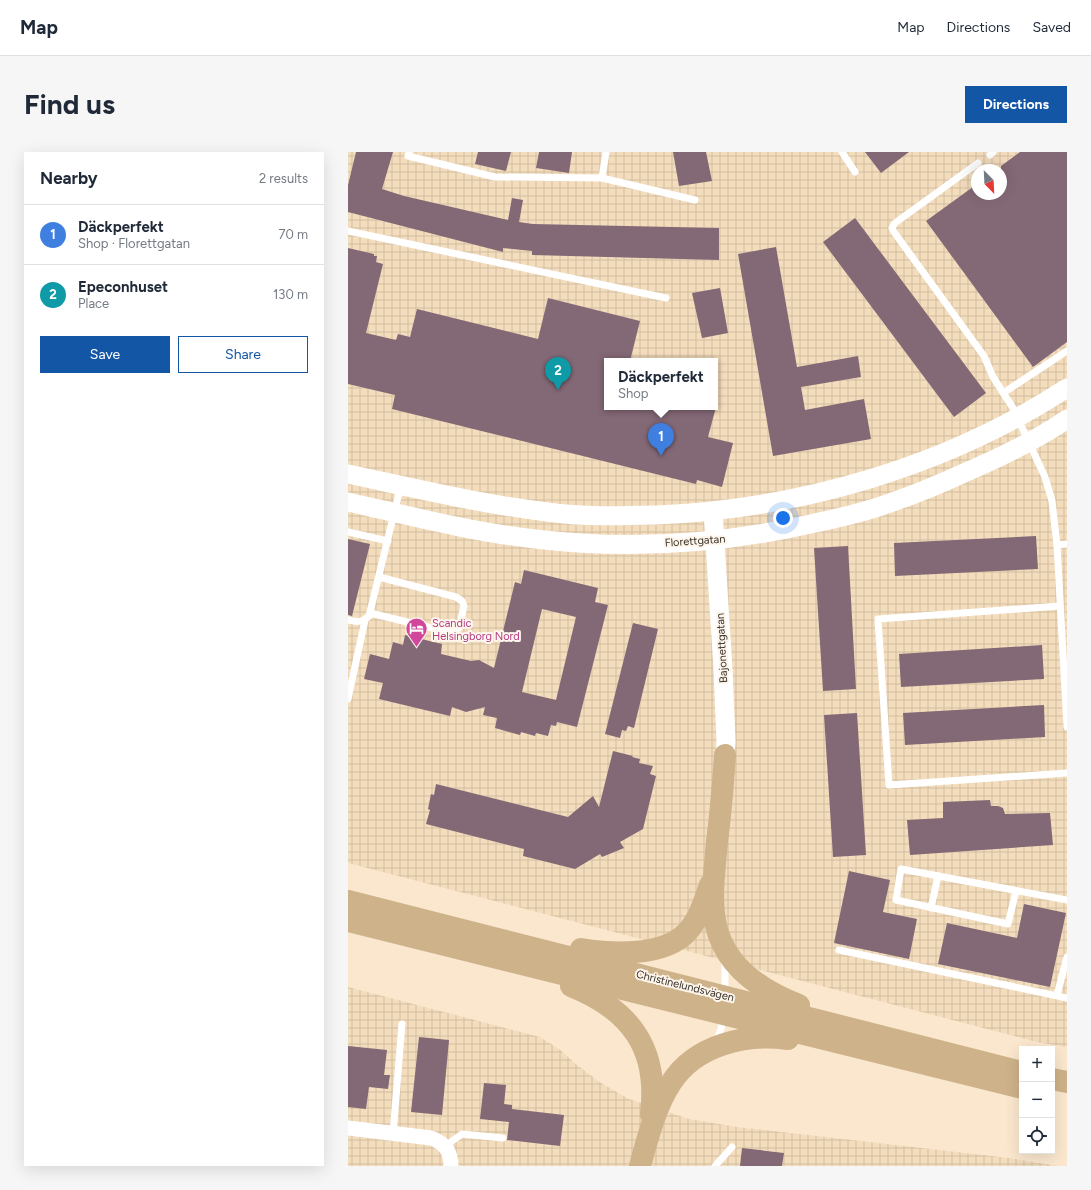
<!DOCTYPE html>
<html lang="en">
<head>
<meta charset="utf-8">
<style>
  :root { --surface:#fff; --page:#f6f6f7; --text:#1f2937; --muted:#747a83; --line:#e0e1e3; --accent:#1356a6 }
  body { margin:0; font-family:Figtree,sans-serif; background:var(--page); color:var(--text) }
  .controls { position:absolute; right:12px; bottom:12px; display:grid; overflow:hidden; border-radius:0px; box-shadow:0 4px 16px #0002 }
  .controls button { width:36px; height:36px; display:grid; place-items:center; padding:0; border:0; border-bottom:1px solid var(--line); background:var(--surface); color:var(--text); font:20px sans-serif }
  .compass { position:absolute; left:623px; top:12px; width:36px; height:36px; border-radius:50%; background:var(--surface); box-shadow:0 4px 16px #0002; rotate:156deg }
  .you { position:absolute; left:435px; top:366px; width:14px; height:14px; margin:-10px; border:3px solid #fff; border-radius:50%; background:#1a73e8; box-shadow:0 0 0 6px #1a73e833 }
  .badge { display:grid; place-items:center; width:26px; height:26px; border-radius:50%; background:var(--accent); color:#fff; font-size:13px; font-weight:700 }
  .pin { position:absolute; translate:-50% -33px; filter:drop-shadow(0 1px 2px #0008) }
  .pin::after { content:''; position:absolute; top:21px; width:14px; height:12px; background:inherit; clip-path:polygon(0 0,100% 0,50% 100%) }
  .popup { position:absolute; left:256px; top:206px; width:114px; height:52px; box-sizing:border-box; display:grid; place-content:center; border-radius:0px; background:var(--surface); filter:drop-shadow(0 1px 3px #0005); font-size:13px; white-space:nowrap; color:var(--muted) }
  .popup b { font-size:15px; color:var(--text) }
  .popup::after { content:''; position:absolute; left:50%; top:100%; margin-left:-8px; border:8px solid transparent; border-top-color:var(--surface) }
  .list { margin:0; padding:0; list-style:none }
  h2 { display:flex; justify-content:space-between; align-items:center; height:52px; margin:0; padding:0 16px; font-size:17px }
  h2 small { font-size:13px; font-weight:400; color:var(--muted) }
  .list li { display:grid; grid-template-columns:26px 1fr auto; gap:12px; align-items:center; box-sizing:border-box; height:60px; padding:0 16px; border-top:1px solid var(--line) }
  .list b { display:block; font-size:15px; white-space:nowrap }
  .list p { margin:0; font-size:13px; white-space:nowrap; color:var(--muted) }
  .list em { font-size:13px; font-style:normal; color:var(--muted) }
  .actions { display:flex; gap:8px; padding:12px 16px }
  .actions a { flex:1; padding:9px 0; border:1px solid var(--accent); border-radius:0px; text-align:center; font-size:14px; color:var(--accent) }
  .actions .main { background:var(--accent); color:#fff }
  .icon { flex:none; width:22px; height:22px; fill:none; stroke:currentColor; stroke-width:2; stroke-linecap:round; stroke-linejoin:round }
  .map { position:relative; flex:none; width:719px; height:1014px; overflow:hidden; border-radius:0px }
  header { display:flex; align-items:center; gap:24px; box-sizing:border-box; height:56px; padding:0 20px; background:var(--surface); border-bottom:1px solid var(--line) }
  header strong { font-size:19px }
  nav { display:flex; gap:22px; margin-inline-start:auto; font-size:14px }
  .intro { display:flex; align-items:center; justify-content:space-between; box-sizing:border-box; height:96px; padding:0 24px }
  h1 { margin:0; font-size:28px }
  .button { padding:10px 18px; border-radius:0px; background:var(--accent); color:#fff; font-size:14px; font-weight:700 }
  main { display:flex; gap:24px; padding:0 24px }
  aside { flex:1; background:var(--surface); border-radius:0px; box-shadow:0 4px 16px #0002 }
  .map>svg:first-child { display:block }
  .industrial { fill:url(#industrial-grid); fill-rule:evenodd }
  .building { fill:#836875; fill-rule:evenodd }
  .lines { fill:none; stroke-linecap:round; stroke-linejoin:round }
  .service { stroke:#fff; stroke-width:7 }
  .minor { stroke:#fff; stroke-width:15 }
  .tertiary { stroke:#fff; stroke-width:19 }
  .primary { stroke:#ceb289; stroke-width:22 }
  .labels { text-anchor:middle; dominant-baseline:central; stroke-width:4; stroke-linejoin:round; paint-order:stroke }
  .street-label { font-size:11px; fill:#373026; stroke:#fef6ec }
  .hotel-label { font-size:11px; fill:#b23c85; stroke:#fef6ec; text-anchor:start }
</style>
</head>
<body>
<header>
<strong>Map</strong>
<nav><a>Map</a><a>Directions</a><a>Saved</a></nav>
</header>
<div class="intro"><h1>Find us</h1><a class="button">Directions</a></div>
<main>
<aside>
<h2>Nearby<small>2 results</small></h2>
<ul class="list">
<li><span class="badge" style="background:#3f7fe0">1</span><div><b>Däckperfekt</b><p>Shop · Florettgatan</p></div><em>70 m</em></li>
<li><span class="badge" style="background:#0f9aa8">2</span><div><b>Epeconhuset</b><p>Place</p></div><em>130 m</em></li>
</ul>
<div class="actions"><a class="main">Save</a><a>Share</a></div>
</aside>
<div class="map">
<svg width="719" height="1014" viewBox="0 0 719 1014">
  <defs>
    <pattern id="industrial-grid" width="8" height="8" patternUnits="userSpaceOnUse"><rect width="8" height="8" fill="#f4ddbd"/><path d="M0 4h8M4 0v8" fill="none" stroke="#d2bea2"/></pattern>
  </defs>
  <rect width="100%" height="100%" fill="#fae7ce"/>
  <g class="industrial">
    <path d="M 0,0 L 719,0 L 719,895 L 689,890 L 0,711 ZM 629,18 L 653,18 L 653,42 L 629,42 ZM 259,209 L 367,209 L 367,255 L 259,255 Z"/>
    <path d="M 0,835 L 192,885 L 211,897 L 229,913 L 253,931 L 281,947 L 341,967 L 389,975 L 661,1006 L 710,1014 L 0,1014 Z"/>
  </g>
  <g class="building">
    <path d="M 8,0 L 45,0 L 34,37 L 56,44 L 160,68 L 164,46 L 175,48 L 171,70 L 185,72 L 371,76 L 371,108 L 184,103 L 184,99 L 155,96 L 155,100 L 0,60 L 0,33 Z"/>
    <path d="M 130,0 L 163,0 L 158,19 L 127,12 Z"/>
    <path d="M 191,0 L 224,0 L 221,21 L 188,16 Z"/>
    <path d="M 325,0 L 358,0 L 364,29 L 331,34 Z"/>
    <path d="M 517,0 L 561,0 L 533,21 Z"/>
    <path d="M 672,0 L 719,0 L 719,190 L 685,215 L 578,69 L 629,32 L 629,42 L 653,42 L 653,14 Z"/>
    <path d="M 507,66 L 638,241 L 606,265 L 475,90 Z"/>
    <path d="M 428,95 L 449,215 L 510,204 L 513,225 L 453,235 L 457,258 L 516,247 L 523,287 L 425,304 L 390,102 Z"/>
    <path d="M 0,96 L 26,102 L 26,104 L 29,104 L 28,110 L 35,112 L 18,181 L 48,188 L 50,182 L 62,185 L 69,157 L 190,187 L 200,146 L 292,169 L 282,209 L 259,209 L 259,255 L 368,255 L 360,285 L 385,291 L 374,335 L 349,328 L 348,332 L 44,257 L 47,243 L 0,232 Z"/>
    <path d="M 372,136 L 380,181 L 354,186 L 344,141 Z"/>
    <path d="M 688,384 L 690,417 L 547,424 L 546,391 Z"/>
    <path d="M 0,387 L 22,392 L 4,464 L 0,463 Z"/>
    <path d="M 500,394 L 508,537 L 475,539 L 466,396 Z"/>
    <path d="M 176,418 L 250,436 L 247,450 L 260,453 L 229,575 L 209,570 L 208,574 L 203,573 L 200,584 L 188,581 L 187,584 L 173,580 L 172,583 L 147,576 L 149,566 L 135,563 L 137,555 L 118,560 L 104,555 L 102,564 L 31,547 L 35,531 L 16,527 L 22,502 L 41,507 L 45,490 L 55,493 L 57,483 L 94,492 L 93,502 L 123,509 L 131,508 L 146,516 L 167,430 L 173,432 ZM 194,457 L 228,465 L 208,548 L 174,540 Z"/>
    <path d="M 285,471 L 310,477 L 286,576 L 280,574 L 278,579 L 274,578 L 272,586 L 257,582 Z"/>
    <path d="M 694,493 L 696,527 L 553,535 L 551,502 Z"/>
    <path d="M 696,553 L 697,585 L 557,593 L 555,561 Z"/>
    <path d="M 509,561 L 518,703 L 485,705 L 476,563 Z"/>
    <path d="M 265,599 L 285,604 L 284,605 L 292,607 L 291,611 L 305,614 L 302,622 L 308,624 L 295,677 L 272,690 L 276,696 L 254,705 L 252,702 L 227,717 L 175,704 L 176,697 L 78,672 L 82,658 L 80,657 L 83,642 L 86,643 L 88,632 L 220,665 L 245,644 L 251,655 Z"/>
    <path d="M 642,648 L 643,654 L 650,654 L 655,656 L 657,662 L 702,661 L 705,693 L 562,703 L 559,668 L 595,666 L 595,650 Z"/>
    <path d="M 501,719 L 542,728 L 535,760 L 569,767 L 561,807 L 486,791 Z"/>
    <path d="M 676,752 L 718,761 L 702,835 L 590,812 L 599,771 L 669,786 Z"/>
    <path d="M 71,885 L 101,888 L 94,963 L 63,960 Z"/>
    <path d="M 0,894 L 39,898 L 36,923 L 42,923 L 40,937 L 21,935 L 18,957 L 0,955 Z"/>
    <path d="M 136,931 L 158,933 L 156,952 L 164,953 L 164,957 L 216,963 L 212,994 L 159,988 L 161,970 L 132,967 Z"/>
    <path d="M 394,996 L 436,1001 L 434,1014 L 392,1014 Z"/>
  </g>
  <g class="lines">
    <g class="service">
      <path d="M 61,0 L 60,4 L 147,25 L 254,26 L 258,0"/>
      <path d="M 494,0 L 507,20"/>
      <path d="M 642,3 L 645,0"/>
      <path d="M 630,11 L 547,71 L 544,76 L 546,80 L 636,204 L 645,225 L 665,256 L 697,325 L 704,349 L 709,393 L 719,575"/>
      <path d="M 254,26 L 347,48"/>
      <path d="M 0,79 L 318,146"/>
      <path d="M 655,241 L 719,199"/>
      <path d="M 0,380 L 40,389"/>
      <path d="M 709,393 L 719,392"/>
      <path d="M 712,454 L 530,467 L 541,633 L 719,621"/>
      <path d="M 22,461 L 105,481 L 111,476 L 116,454 L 114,449 L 108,445 L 31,425"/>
      <path d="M 0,468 C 8,470 14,471 21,464 L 53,333"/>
      <path d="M 0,547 L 17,468"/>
      <path d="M 668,739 L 660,772 L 548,748 L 553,717 C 608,727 664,738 719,748"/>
      <path d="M 583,756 L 590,724"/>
      <path d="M 491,798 L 719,846"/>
      <path d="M 377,808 L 377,843"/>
      <path d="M 709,843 L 719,805"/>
      <path d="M 368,890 L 373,877 L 376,864"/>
      <path d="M 45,982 L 54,872"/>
      <path d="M 97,994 L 114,982 L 155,986"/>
      <path d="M 367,1014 L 384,995"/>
    </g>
    <path class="minor" d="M 0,976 L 83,986 C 97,991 103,999 103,1014"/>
    <g class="tertiary">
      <path d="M 0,322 C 66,336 132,352 199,360 C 235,365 272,364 308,363 C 452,357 598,315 719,236"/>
      <path d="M 0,350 C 62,364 124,380 187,387 C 280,398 376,392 467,371 C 490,366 514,361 536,353 C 563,344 590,333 616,321 C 651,306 687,289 719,267"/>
      <path d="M 365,359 L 375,517 L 378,590 L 377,603"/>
    </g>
    <g class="primary">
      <path d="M 377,603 C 375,632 373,660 369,689 C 367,716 362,746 368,774 C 378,815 414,839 451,853"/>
      <path d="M 0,749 L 674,920"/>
      <path d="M 0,769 L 674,936"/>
      <path d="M 233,797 C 264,802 316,805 339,780 C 351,767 356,750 362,733"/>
      <path d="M 223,834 C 283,858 311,897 303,962"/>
      <path d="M 704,927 L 719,930"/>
      <path d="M 292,1014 C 299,988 308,953 323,931 C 347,893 398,881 440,887"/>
    </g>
  </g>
  <defs>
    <symbol id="hotel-pin" viewBox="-11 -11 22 30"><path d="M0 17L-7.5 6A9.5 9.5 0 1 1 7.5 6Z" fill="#d1479c" stroke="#fef6ec"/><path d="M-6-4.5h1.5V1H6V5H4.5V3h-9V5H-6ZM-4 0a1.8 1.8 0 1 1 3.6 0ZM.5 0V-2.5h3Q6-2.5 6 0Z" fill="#fff"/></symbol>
  </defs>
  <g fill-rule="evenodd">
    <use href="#hotel-pin" x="56" y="464" width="25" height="34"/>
  </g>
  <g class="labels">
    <g class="street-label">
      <text transform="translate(347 389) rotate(-4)">Florettgatan</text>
      <text transform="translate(374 496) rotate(-93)">Bajonettgatan</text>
      <text transform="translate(337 834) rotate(14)">Christinelundsvägen</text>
    </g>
    <g class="hotel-label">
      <text x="84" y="471">Scandic<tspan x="84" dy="13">Helsingborg Nord</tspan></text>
    </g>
  </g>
</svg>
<div class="controls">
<button>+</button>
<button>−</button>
<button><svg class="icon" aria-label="locate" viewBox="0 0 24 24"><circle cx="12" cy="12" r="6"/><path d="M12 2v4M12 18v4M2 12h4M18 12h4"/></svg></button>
</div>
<svg class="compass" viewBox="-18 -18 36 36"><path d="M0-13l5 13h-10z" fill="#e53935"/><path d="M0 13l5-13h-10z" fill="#747a83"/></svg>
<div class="you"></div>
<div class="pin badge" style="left:313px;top:304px;background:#3f7fe0">1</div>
<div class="popup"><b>Däckperfekt</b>Shop</div>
<div class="pin badge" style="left:210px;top:238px;background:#0f9aa8">2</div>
</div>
</main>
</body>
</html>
